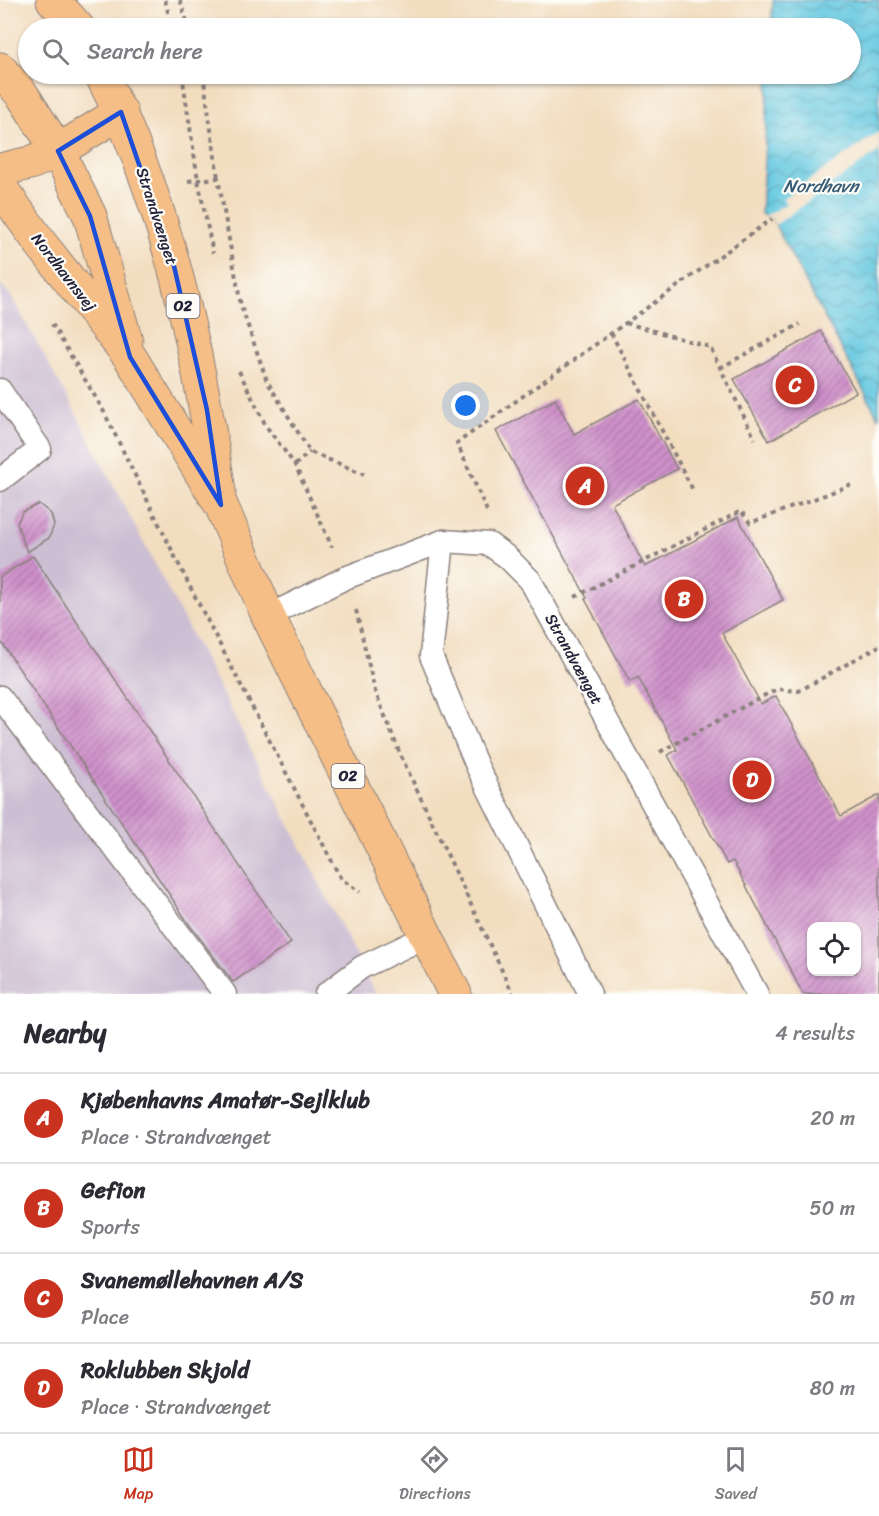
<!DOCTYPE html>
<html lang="en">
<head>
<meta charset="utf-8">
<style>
  :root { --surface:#fff; --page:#f7f7f7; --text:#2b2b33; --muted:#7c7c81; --line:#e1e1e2; --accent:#c8321e }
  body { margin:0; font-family:Sriracha,sans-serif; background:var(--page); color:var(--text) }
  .controls { position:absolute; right:18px; bottom:18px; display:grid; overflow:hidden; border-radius:12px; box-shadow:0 2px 4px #0004 }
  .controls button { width:54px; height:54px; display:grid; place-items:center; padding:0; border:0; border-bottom:2px solid var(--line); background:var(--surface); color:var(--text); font:30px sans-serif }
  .you { position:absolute; left:466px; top:406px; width:21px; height:21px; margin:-15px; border:4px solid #fff; border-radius:50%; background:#1a73e8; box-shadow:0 0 0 9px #1a73e833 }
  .badge { display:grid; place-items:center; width:39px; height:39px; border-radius:50%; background:var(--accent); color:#fff; font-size:20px; font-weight:700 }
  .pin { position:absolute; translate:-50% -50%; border:3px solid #fff; box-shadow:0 2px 6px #0006 }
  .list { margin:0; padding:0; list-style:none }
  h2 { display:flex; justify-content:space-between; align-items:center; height:78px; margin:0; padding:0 24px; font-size:26px }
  h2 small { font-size:20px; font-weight:400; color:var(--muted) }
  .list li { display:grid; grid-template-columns:39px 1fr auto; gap:18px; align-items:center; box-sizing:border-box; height:90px; padding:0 24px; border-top:2px solid var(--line) }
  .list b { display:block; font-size:22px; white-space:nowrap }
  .list p { margin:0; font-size:20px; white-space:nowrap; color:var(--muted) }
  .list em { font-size:20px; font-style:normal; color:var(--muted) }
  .icon { flex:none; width:33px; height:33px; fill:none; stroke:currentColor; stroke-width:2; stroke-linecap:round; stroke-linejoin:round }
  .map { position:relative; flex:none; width:879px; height:994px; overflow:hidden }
  .search { position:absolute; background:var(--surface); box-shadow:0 2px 4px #0004; left:18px; right:18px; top:18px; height:66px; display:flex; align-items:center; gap:15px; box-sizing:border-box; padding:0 21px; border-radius:33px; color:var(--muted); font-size:22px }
  .sheet { height:438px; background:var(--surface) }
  nav { display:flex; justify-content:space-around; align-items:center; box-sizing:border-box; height:84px; border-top:2px solid var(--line); background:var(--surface); font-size:16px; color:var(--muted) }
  nav a { display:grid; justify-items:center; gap:3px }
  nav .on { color:var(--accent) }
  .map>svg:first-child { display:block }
  .industrial { fill:#ccbed3 }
  .water { fill:url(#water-waves); stroke:#42748e; stroke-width:1.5 }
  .pier { fill:#f2ddbf }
  .building { fill:url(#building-hatch); fill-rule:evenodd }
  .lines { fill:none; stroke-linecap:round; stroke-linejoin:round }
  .lane-casing { stroke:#8a807d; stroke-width:25 }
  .primary-casing { stroke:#8a807d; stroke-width:35 }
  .path { stroke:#8a807d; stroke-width:4; stroke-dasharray:4.5 4.5; stroke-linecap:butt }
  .lane { stroke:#fff; stroke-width:22 }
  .primary { stroke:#f6be87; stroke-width:33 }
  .marked { fill:none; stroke:#1d4ed8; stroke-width:4.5; stroke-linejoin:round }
  .labels { text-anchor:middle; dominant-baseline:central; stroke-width:4.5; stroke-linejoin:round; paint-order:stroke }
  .shield { fill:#fdfcf7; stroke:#646373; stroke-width:1.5 }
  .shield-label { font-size:15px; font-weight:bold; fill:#22223b }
  .street-label { font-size:16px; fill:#22223b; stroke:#fdfcf7 }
  .water-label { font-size:18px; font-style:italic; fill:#385c75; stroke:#fdfcf7 }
</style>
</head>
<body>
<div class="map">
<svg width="879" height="994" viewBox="0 0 879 994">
  <defs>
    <pattern id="water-waves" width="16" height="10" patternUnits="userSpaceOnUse" patternTransform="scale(1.5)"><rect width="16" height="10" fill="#62c7e0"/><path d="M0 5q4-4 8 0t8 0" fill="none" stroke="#50a1b7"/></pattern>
    <pattern id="building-hatch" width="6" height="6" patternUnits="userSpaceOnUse" patternTransform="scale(1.5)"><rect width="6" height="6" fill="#cf91ca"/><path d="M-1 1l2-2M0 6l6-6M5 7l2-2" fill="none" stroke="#a876a5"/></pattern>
  </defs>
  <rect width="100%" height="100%" fill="#fdfcf7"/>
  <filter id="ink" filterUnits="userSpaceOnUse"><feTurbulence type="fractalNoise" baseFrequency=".0167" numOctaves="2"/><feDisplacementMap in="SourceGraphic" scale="12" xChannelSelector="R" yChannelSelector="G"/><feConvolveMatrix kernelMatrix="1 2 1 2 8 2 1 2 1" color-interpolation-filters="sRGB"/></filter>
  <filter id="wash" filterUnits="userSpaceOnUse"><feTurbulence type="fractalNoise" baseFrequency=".008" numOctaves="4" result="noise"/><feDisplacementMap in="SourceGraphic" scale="24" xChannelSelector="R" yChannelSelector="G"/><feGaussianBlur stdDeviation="1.35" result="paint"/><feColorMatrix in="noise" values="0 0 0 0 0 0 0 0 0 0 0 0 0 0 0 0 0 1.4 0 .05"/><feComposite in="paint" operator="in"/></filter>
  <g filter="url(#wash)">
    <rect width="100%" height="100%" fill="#f2ddbf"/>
    <path class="industrial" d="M 0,283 L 11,296 L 77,415 L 236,720 L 376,994 L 0,994 Z"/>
    <path class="water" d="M 773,0 L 879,0 L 879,419 L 772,219 L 761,214 L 769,74 L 850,74 L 850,28 L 771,28 Z"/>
    <path class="pier" d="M 879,132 L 879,151 L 775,225 L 772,219 L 765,216 L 786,204 L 783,198 Z"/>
    <g id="blocks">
      <g class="building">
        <path d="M 821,331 L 856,392 L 769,441 L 734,379 Z"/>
        <path d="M 555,399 L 574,434 L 639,399 L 677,469 L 612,504 L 645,567 L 738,517 L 783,600 L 722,633 L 761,704 L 776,696 L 841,816 L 879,795 L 879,994 L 803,994 L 733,861 L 727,864 L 668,755 L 677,750 L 638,677 L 630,682 L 585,599 L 587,598 L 496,431 ZM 812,927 L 856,927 L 856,972 L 812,972 Z"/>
        <path d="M 39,504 L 51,514 L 54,525 L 49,538 L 27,552 L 17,524 L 22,512 Z"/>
        <path d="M 33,556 L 291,943 L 233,982 L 189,924 L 0,640 L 0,577 Z"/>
      </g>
    </g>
  </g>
  <g filter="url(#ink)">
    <use href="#blocks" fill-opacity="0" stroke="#8a807d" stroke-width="1.5"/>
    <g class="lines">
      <defs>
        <g id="lane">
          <path d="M 0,390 L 40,449 L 0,480"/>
          <path d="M 443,541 L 431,656 L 477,766 L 590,994"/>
          <path d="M 268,616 L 345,578 L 443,541 L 489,544 L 507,557 L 530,580 L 757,994"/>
          <path d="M 0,697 L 225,994"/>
          <path d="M 326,994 L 362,967 L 427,936"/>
        </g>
        <g id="primary">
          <path d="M 53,0 L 78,28"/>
          <path d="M 0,69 L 23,96 L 58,151 L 90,216 L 126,341"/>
          <path d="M 101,74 C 167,202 198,349 219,492"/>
          <path d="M 0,170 L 30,163 L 58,151 L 121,112"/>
          <path d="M 0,187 L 41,244 L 130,357 L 221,505 L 268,616 L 455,994"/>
        </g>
      </defs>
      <use href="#lane" class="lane-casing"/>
      <use href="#primary" class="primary-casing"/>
      <g class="path">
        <path d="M 165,0 L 172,28"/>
        <path d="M 180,0 L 189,28"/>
        <path d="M 182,74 L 198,180 L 213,253"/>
        <path d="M 203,74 L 218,178"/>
        <path d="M 188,181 L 218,178 L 241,306 L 267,381 L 310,452 L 364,474"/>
        <path d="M 626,323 L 710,347 L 755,439"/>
        <path d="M 52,324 L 103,410 L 185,577 L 341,879 L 360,892"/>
        <path d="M 611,333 L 694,492"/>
        <path d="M 720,368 L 800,324"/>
        <path d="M 239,371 L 266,426 L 295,465 L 332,547"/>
        <path d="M 295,465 L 310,452"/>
        <path d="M 487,511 L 457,443 L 772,219"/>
        <path d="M 575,597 L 741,511 L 750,523 L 851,485"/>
        <path d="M 356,610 L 375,691 L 400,754 L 513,994"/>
        <path d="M 660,752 L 761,697 L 778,689 L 799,691 L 879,646"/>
      </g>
      <use href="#lane" class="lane"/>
      <use href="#primary" class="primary"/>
    </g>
  </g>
  <path class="marked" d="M 121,112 L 174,266 L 207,410 L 221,505 L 130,357 L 90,216 L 58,151 Z"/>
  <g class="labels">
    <g class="shield">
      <rect x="166.5" y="294" width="33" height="24" rx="4.5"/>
      <rect x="331.5" y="764" width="33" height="24" rx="4.5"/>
    </g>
    <g class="shield-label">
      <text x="183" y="306">O2</text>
      <text x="348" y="776">O2</text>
    </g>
    <g class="street-label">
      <text transform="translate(157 216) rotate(72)">Strandvænget</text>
      <text transform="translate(64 272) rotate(52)">Nordhavnsvej</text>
      <text transform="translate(574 659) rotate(61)">Strandvænget</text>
    </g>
    <g class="water-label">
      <text x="821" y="186">Nordhavn</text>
    </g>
  </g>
</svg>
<div class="controls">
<button><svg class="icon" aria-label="locate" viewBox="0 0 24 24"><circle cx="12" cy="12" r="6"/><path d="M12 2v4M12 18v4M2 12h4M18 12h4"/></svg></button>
</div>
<div class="you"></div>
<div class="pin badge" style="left:585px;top:486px">A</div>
<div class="pin badge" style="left:684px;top:599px">B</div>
<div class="pin badge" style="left:795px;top:385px">C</div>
<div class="pin badge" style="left:752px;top:780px">D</div>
<div class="search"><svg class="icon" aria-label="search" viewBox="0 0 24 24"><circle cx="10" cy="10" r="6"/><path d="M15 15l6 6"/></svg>Search here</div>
</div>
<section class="sheet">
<h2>Nearby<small>4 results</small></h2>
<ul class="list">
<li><span class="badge">A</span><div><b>Kjøbenhavns Amatør-Sejlklub</b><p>Place · Strandvænget</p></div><em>20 m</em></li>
<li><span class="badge">B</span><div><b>Gefion</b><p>Sports</p></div><em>50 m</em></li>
<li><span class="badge">C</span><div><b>Svanemøllehavnen A/S</b><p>Place</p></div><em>50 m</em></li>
<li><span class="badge">D</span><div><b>Roklubben Skjold</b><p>Place · Strandvænget</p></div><em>80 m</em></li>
</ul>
</section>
<nav>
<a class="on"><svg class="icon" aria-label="map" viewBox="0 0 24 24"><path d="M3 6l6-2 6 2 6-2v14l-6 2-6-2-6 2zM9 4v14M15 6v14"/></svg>Map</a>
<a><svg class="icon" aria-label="directions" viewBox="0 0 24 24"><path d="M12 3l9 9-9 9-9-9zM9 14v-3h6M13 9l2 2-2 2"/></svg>Directions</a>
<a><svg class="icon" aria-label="saved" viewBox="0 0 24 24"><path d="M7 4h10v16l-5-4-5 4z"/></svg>Saved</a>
</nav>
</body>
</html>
